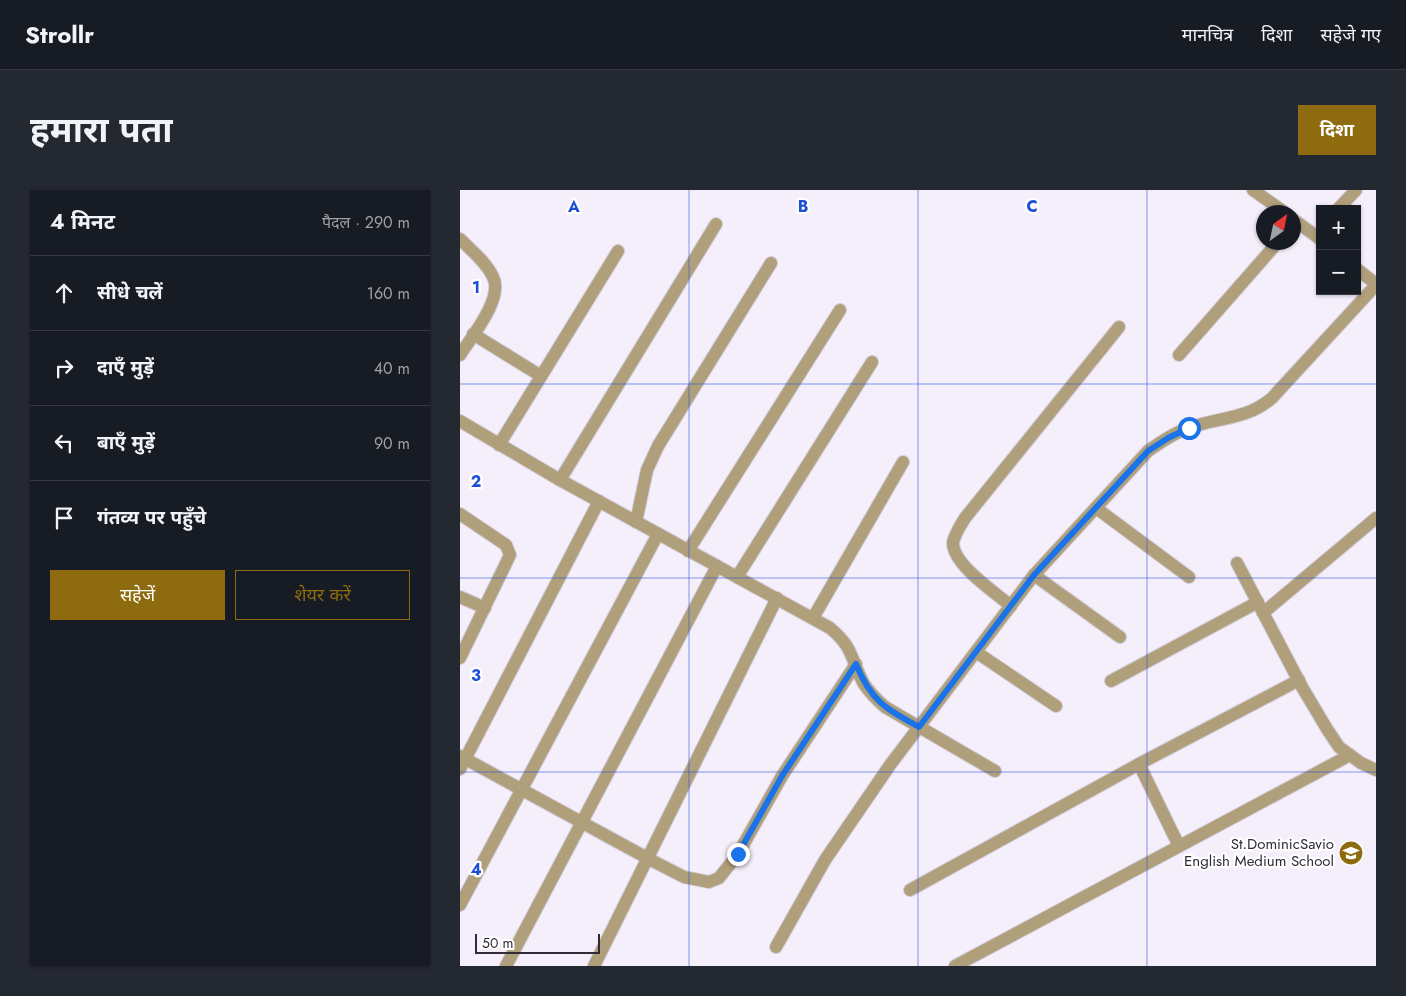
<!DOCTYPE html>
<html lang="hi">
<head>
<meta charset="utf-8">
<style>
  :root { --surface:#171b24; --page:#242831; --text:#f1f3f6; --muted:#9ea1a6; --line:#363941; --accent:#8e6b0e }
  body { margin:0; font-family:Jost,"Noto Sans Devanagari",sans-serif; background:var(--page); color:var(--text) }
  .controls { position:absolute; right:15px; top:15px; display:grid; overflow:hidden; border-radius:0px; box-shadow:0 1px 4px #0004 }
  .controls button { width:45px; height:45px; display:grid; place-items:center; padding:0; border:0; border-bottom:1px solid var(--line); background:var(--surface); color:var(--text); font:25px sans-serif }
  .compass { position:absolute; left:796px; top:15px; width:45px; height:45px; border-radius:50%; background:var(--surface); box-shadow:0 1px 4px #0004; rotate:33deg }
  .scale { position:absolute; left:15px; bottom:12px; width:125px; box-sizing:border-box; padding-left:5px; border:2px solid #312b38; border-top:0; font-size:14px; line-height:18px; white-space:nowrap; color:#312b38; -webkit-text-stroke:4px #fff; paint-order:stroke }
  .stop { position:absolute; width:15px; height:15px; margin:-11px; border:4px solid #1a73e8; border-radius:50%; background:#fff }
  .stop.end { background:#1a73e8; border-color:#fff; box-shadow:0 1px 5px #0008 }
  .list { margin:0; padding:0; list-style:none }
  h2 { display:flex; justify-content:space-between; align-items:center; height:65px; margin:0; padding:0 20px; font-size:21px }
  h2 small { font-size:16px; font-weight:400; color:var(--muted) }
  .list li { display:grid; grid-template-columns:32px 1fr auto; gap:15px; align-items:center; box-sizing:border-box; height:75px; padding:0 20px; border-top:1px solid var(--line) }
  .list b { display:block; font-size:19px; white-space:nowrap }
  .list em { font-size:16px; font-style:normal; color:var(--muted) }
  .actions { display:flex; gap:10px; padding:15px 20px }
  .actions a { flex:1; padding:11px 0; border:1px solid var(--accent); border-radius:0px; text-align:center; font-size:18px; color:var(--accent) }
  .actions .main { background:var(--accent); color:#fff }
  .icon { flex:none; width:28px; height:28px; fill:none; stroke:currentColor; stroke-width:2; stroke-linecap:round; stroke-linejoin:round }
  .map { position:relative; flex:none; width:916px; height:776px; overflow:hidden; border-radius:0px }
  header { display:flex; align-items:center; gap:30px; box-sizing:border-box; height:70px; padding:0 25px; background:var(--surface); border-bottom:1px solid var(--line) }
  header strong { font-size:24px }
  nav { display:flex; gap:28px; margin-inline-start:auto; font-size:18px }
  .intro { display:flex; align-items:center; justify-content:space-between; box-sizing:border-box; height:120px; padding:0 30px }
  h1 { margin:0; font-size:35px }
  .button { padding:12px 22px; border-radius:0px; background:var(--accent); color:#fff; font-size:18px; font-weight:700 }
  main { display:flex; gap:30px; padding:0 30px }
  aside { flex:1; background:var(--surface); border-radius:0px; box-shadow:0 1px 4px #0004 }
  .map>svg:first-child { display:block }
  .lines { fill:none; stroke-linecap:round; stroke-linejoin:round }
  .minor-casing { stroke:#d2ccd9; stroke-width:14 }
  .minor { stroke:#b09f7b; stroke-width:12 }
  .route { stroke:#1a73e8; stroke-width:6 }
  .grid { fill:none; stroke:#1d4ed8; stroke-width:1; stroke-opacity:0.55 }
  .labels { text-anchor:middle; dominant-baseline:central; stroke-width:4.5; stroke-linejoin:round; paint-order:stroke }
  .poi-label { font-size:15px; fill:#312b38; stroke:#fff; text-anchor:end }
  .grid-label { font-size:16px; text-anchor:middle; font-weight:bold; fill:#1d4ed8; stroke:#fff; stroke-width:4.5; stroke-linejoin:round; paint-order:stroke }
</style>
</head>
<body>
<header>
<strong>Strollr</strong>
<nav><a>मानचित्र</a><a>दिशा</a><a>सहेजे गए</a></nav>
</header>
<div class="intro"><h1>हमारा पता</h1><a class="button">दिशा</a></div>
<main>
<aside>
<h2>4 मिनट<small>पैदल · 290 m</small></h2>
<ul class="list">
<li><svg class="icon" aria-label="ahead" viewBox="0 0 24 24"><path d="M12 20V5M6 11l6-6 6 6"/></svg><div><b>सीधे चलें</b></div><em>160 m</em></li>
<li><svg class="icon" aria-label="right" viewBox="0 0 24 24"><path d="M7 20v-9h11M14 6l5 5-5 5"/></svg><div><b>दाएँ मुड़ें</b></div><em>40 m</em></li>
<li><svg class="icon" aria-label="left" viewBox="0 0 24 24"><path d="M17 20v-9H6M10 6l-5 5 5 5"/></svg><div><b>बाएँ मुड़ें</b></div><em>90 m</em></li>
<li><svg class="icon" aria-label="arrive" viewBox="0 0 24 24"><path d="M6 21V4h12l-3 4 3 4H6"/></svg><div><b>गंतव्य पर पहुँचे</b></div></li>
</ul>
<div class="actions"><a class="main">सहेजें</a><a>शेयर करें</a></div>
</aside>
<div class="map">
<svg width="916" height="776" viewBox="0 0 916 776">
  <rect width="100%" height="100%" fill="#f5effc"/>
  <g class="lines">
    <defs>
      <g id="minor">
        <path d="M 793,0 L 824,22"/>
        <path d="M 878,19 L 896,0"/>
        <path d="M 834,30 L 860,49"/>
        <path d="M 0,49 C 11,60 26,72 33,87 C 44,108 12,146 0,165"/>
        <path d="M 897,79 L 916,94"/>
        <path d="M 13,144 L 81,186"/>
        <path d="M 719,165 L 818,52"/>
        <path d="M 0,231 L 100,290 L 370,438 C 395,459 390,469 404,494 C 410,503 417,510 425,517 L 535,581"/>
        <path d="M 39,255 L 158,61"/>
        <path d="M 100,290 L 256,34"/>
        <path d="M 636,318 L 729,387"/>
        <path d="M 0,324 L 46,355 L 50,365 L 0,468"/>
        <path d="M 176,332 L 187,280 L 198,256 L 311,73"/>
        <path d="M 228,361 L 380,120"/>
        <path d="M 777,373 L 842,497 L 867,539 L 879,557 L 901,573 L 916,580"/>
        <path d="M 574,385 L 660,447"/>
        <path d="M 277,387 L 412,172"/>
        <path d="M 0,407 L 25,418"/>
        <path d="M 551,416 C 536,403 493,375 493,353 C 494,345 501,335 505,328 L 659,137"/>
        <path d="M 803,423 L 916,328"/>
        <path d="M 353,428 L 443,272"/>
        <path d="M 516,462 L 596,516"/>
        <path d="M 651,491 L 798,412"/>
        <path d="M 0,566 L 189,669 L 224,687 L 249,692 L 259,688 L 278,664 L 322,586 L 396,474"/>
        <path d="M 679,574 L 719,656"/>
        <path d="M 0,579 L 139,311"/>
        <path d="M 450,700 L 679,574 L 839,490"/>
        <path d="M 0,715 L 198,344"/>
        <path d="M 316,757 L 365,670 L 430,575 L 574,385 L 688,261 C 701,252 714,243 729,238 C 759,227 786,230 812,208 L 916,95"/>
        <path d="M 46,776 L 257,376"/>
        <path d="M 134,776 L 317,408"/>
        <path d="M 495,776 L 890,565"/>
      </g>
    </defs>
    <use href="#minor" class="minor-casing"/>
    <use href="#minor" class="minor"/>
  </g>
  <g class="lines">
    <path class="route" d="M 278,664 L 322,586 L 396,474 C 411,511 426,519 459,537 L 574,385 L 688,261 L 708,248 L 729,238"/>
  </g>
  <path class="grid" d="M 229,0 L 229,776M 458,0 L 458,776M 687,0 L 687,776M 0,194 L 916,194M 0,388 L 916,388M 0,582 L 916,582"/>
  <defs>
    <symbol id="school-disc" viewBox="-11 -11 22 22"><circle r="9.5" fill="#8e6b0e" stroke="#fff"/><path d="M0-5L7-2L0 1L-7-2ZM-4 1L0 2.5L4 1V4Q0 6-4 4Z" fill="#fff"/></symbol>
  </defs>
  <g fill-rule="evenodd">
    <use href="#school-disc" x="877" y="649" width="28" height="28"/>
  </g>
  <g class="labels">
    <g class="poi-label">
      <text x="874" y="654">St.DominicSavio<tspan x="874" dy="17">English Medium School</tspan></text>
    </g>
  </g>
  <g class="grid-label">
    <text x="114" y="22">A</text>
    <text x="343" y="22">B</text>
    <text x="572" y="22">C</text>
    <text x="16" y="103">1</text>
    <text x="16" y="297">2</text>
    <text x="16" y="491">3</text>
    <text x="16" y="685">4</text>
  </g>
</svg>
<div class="controls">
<button>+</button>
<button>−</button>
</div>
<svg class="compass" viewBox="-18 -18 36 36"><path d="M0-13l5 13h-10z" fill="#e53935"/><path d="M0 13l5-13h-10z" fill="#9ea1a6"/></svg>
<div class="scale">50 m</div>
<div class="stop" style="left:729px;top:238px"></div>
<div class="stop end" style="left:278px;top:664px"></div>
</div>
</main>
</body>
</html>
